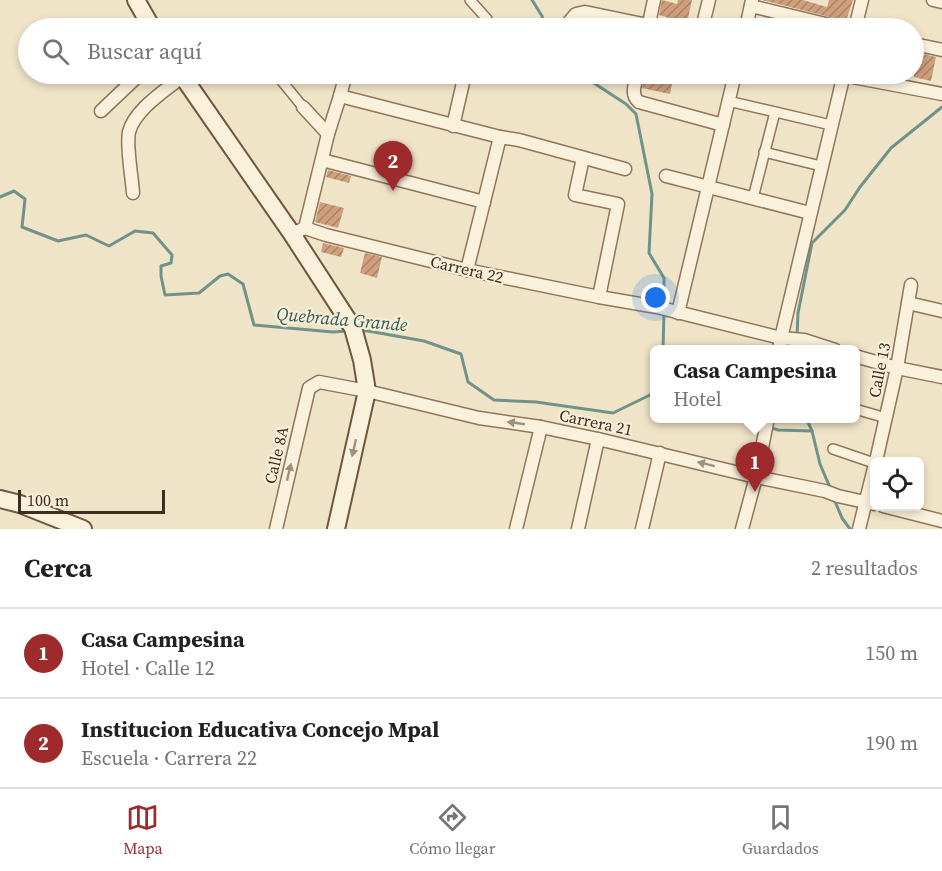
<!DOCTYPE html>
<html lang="es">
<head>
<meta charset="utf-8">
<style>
  :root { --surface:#fff; --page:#f6f6f6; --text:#202124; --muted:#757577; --line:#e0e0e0; --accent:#9e2a2b }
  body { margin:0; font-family:"Source Serif 4",serif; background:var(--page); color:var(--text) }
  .controls { position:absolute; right:18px; bottom:18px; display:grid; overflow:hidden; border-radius:9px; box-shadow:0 3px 9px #0003 }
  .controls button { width:54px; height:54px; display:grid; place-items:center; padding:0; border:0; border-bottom:2px solid var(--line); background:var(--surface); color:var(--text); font:30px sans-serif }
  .scale { position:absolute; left:18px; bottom:15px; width:147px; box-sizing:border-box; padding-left:6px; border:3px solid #3d2e20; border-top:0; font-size:16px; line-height:21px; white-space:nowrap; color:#3d2e20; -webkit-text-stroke:4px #f7eed8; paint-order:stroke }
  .you { position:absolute; left:656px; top:298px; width:21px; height:21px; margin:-15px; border:4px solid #fff; border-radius:50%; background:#1a73e8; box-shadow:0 0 0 9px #1a73e833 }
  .badge { display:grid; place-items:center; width:39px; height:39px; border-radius:50%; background:var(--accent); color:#fff; font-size:20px; font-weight:700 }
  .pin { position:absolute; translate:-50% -50px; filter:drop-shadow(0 2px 3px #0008) }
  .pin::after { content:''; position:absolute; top:32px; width:21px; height:18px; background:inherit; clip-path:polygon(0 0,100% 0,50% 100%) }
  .popup { position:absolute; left:650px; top:345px; width:210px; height:78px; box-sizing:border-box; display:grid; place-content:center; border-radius:9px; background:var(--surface); filter:drop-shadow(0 2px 4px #0005); font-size:20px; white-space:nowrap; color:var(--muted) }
  .popup b { font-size:22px; color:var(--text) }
  .popup::after { content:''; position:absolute; left:50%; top:100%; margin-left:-12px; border:12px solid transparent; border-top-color:var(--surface) }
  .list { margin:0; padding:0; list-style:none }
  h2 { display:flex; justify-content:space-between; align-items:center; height:78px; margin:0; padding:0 24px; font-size:26px }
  h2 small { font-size:20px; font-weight:400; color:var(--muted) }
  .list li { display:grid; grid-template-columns:39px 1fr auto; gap:18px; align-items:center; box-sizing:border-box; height:90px; padding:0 24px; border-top:2px solid var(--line) }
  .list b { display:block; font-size:22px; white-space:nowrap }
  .list p { margin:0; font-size:20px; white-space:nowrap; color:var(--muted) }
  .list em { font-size:20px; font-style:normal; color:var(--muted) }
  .icon { flex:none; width:33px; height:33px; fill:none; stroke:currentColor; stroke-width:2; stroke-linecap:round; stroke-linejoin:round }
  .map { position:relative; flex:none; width:942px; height:529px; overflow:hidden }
  .search { position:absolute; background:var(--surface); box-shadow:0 3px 9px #0003; left:18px; right:18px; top:18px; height:66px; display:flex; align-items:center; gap:15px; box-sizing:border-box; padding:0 21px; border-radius:33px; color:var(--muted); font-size:22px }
  .sheet { height:258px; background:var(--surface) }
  nav { display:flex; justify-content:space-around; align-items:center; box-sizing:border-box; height:84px; border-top:2px solid var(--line); background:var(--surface); font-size:16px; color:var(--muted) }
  nav a { display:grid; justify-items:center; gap:3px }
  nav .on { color:var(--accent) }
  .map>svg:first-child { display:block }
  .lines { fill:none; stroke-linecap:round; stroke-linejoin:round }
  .stream { stroke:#6f938a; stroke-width:3 }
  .building { fill:url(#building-hatch) }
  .pedestrian-casing { stroke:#8d765c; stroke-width:12 }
  .minor-casing { stroke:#8d765c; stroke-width:15 }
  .secondary-casing { stroke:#6f573f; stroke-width:20 }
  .pedestrian { stroke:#faf1dc; stroke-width:9 }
  .minor { stroke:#faf1dc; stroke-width:12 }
  .secondary { stroke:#faf1dc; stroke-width:16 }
  .oneway { fill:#9c907e }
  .labels { text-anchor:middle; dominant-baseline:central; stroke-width:4.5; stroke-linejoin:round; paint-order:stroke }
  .street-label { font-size:16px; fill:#3d2e20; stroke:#f7eed8 }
  .water-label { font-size:18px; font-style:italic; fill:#2f5d5a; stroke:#f7eed8 }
</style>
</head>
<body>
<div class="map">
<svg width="942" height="529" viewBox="0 0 942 529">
  <defs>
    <pattern id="building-hatch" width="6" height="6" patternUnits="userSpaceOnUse" patternTransform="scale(1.5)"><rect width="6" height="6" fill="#cf9f7d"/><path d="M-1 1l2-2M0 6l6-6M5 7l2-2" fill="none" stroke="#a98266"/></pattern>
  </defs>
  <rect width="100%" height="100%" fill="#f0e4c8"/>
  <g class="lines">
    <g class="stream">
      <path d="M 532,0 L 542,16 L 545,28"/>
      <path d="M 580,74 L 626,104 L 636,114 L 652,194 L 649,253 L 664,278 L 664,304"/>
      <path d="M 0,197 L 14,191 L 25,199 L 22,227 L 58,241 L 86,235 L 109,246 L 135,231 L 153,233 L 172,255 L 171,263 L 161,266 L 161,276 L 165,295 L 199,293 L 220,276 L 228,274 L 243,284 L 254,325 L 333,332 L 348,331"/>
      <path d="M 361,331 L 368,331 L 424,341 L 461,354 L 468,382 L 494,400 L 536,402 L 613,413 L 654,393"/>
      <path d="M 797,336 L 798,313 L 812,243 L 845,210 L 860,187 L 891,148 L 942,107"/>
      <path d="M 663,350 L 664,311"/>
      <path d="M 738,418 L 763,425"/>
      <path d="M 806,418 L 812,431 L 820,464 L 831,490"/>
      <path d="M 769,427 L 778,430 L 812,431"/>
      <path d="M 834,499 L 842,518 L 850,529"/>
    </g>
  </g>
  <g class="building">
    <path d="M 662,0 L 677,4 L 678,0 L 692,0 L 687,23 L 659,15 Z"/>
    <path d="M 762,0 L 803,0 L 827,7 L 829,0 L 853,0 L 846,21 Z"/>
    <path d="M 914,52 L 936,57 L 931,81 L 914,77 Z"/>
    <path d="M 646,74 L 674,74 L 670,94 L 642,88 Z"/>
    <path d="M 328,170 L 351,176 L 349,183 L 326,177 Z"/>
    <path d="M 320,202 L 344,208 L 338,228 L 315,222 Z"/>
    <path d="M 323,243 L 344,248 L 341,257 L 321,252 Z"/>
    <path d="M 365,253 L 382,257 L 377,278 L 360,273 Z"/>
  </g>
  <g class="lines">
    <defs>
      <g id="pedestrian">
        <path d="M 470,0 L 487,19 L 485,28"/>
        <path d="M 276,74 L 303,107"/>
        <path d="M 728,101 L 831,125"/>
        <path d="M 764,152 L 821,166"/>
        <path d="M 753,198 L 775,112"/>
        <path d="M 855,409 L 886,418"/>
        <path d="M 833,449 L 874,463"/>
      </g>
      <g id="minor">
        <path d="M 933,0 L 942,2"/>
        <path d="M 751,6 L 842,28"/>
        <path d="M 564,28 L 576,14 L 585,12 L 662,28"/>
        <path d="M 648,28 L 654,0"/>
        <path d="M 702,28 L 709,0"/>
        <path d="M 746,28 L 752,0"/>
        <path d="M 855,28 L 862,0"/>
        <path d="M 914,44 L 942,50"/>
        <path d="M 638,74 C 635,83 630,95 639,102 L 723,125"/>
        <path d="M 837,74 L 942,94"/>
        <path d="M 340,96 L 500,137 L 519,140 L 625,169"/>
        <path d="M 303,107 L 328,134"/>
        <path d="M 101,111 L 140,74"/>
        <path d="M 453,126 L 465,74"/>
        <path d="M 583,158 L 575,195 L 618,204 L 599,297"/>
        <path d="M 322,160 L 484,202"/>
        <path d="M 666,176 L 810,213"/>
        <path d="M 133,193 C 132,177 126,146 129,132 C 135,109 165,91 183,76"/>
        <path d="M 305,228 L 328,134 L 340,96 L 346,74"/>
        <path d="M 292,234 L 305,228 L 326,235 L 467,270 L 599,297 L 657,307 L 781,338 L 804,340 L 835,350"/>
        <path d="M 467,270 L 500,137"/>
        <path d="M 908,303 L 942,311"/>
        <path d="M 678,313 L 735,74"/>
        <path d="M 779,350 L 781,338 L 844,74"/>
        <path d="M 855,356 L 897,368 L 942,377"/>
        <path d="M 876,461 L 897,368 L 911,285"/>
        <path d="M 883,506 L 942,521"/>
        <path d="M 276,529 L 309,388 L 319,382 L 367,391 L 479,418 L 541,427 L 598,439 L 756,477 L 825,491 L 838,496 L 874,504"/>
        <path d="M 516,529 L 541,427"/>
        <path d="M 578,529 L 598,439"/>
        <path d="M 642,529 L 660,453"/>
        <path d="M 742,529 L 756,477 L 768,418"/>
        <path d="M 859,529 L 874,468"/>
      </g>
      <g id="secondary">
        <path d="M 136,0 L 152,28"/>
        <path d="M 181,74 L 292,234 L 353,328 L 362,360 L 367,391 L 336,529"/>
        <path d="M 0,499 L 20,504 L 83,529"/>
      </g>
    </defs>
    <use href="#pedestrian" class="pedestrian-casing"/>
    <use href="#minor" class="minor-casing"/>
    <use href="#secondary" class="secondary-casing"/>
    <use href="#pedestrian" class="pedestrian"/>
    <use href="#minor" class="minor"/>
    <use href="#secondary" class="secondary"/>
  </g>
  <defs><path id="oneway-solid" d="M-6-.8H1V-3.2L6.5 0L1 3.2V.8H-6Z" transform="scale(1.5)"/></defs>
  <g class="oneway">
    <use href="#oneway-solid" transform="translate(516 423) rotate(-172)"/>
    <use href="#oneway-solid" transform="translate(354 448) rotate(103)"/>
    <use href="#oneway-solid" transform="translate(706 464) rotate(-166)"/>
    <use href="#oneway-solid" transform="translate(289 472) rotate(-77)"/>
  </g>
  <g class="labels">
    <g class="street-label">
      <text transform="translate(467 269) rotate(13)">Carrera 22</text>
      <text transform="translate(879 370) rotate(-79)">Calle 13</text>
      <text transform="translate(596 422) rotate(12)">Carrera 21</text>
      <text transform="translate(276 455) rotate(-77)">Calle 8A</text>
    </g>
    <g class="water-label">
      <text transform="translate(342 319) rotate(5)">Quebrada Grande</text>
    </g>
  </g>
</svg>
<div class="controls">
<button><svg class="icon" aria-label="locate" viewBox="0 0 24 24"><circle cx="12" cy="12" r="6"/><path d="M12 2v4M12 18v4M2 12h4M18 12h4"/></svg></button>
</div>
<div class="scale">100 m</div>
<div class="you"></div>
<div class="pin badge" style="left:755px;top:492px">1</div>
<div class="popup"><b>Casa Campesina</b>Hotel</div>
<div class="pin badge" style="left:393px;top:191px">2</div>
<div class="search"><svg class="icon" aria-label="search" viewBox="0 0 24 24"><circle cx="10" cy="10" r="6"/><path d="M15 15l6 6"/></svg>Buscar aquí</div>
</div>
<section class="sheet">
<h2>Cerca<small>2 resultados</small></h2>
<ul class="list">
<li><span class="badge">1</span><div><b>Casa Campesina</b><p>Hotel · Calle 12</p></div><em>150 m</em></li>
<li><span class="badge">2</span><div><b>Institucion Educativa Concejo Mpal</b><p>Escuela · Carrera 22</p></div><em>190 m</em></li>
</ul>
</section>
<nav>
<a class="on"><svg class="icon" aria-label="map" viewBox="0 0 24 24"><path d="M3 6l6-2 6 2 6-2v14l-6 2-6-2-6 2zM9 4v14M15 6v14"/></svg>Mapa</a>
<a><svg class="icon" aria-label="directions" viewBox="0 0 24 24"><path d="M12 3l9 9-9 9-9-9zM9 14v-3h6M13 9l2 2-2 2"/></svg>Cómo llegar</a>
<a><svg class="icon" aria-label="saved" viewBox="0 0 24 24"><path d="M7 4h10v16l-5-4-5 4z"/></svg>Guardados</a>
</nav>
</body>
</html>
